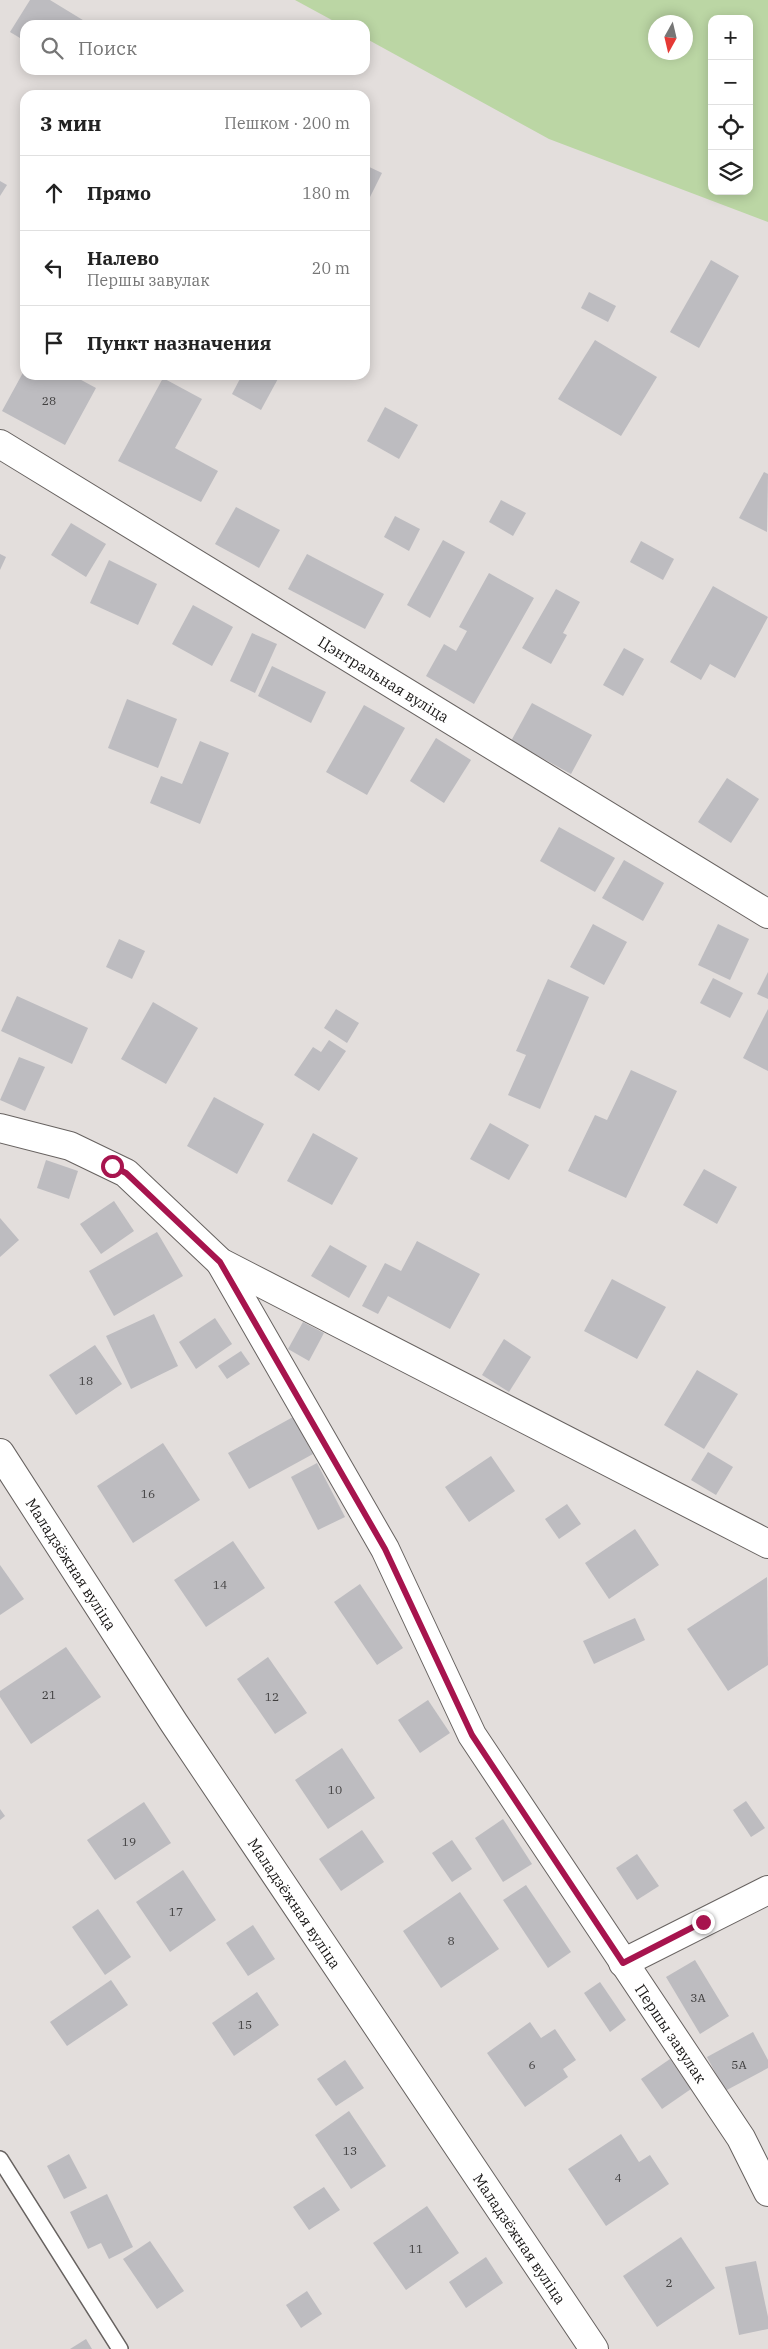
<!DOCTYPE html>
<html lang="ru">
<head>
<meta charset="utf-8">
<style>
  :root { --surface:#fff; --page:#f2f2f2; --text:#222; --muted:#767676; --line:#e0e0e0 }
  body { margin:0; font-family:"IBM Plex Serif",serif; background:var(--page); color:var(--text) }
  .controls { position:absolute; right:15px; top:15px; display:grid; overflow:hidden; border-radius:10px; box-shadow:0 2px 12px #0003 }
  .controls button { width:45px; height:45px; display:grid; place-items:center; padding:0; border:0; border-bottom:1px solid var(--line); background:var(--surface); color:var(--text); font:25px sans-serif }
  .compass { position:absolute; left:648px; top:15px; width:45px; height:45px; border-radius:50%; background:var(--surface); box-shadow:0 2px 12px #0003; rotate:188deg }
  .stop { position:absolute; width:15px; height:15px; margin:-11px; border:4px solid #a7144e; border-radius:50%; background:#fff }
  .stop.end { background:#a7144e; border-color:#fff; box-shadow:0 1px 5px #0008 }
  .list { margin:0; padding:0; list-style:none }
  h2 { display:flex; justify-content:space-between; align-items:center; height:65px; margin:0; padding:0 20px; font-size:21px }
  h2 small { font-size:16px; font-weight:400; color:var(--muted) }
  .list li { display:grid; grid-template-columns:32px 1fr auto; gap:15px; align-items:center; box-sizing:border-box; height:75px; padding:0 20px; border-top:1px solid var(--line) }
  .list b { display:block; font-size:19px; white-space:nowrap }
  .list p { margin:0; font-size:16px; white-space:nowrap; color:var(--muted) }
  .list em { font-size:16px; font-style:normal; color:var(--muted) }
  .icon { flex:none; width:28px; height:28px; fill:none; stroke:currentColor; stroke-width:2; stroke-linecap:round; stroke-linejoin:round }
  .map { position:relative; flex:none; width:768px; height:2349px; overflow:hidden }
  .search { position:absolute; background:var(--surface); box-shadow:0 2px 12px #0003; left:20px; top:20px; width:350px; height:55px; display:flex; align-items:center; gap:12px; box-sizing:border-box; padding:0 18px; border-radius:15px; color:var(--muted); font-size:19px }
  .panel { position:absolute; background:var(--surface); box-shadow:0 2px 12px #0003; left:20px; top:90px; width:350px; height:290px; border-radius:15px }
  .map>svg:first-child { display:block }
  .green { fill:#bbd6a4; fill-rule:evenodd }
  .building { fill:#bdbcc0 }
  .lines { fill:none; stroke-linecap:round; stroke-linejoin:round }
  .lane-casing { stroke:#676260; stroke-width:18 }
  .street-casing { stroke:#676260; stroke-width:30 }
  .lane { stroke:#fff; stroke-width:15 }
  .street { stroke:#fff; stroke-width:28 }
  .route { stroke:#a7144e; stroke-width:6 }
  .labels { text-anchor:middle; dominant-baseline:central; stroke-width:4; stroke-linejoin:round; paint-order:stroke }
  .number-label { font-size:12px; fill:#403f3f }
  .street-label { font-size:15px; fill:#171514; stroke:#e3dedc }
</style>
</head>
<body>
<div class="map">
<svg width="768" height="2349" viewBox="0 0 768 2349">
  <rect width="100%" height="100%" fill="#e3dedc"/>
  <path class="green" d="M 295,0 L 768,0 L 768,222 L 549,139 L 365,38 L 365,25 L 341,25 ZM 712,19 L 749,19 L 749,191 L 712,191 ZM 656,22 L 686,22 L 686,52 L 656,52 Z"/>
  <g class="building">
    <path d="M 30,0 L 50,0 L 91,25 L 25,25 L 25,41 L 10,32 Z"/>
    <path d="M 365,165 L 382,173 L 365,207 Z"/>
    <path d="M 0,181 L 7,185 L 0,196 Z"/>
    <path d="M 711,260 L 739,276 L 699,348 L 670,332 Z"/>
    <path d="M 589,292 L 616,306 L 608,322 L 581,308 Z"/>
    <path d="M 595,340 L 657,377 L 621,436 L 558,399 Z"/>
    <path d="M 25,369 L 25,375 L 72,375 L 96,388 L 65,445 L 2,411 Z"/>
    <path d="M 242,375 L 280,375 L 261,410 L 232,394 Z"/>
    <path d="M 163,378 L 202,399 L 175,448 L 218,471 L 201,502 L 118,461 Z"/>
    <path d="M 385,407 L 418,425 L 399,459 L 367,441 Z"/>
    <path d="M 764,472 L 768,474 L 767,532 L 739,518 Z"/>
    <path d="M 501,500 L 526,513 L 513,536 L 489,522 Z"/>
    <path d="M 236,507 L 280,530 L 259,568 L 215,544 Z"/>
    <path d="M 395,516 L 420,529 L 409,551 L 384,537 Z"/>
    <path d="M 71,523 L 106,544 L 86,577 L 51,555 Z"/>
    <path d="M 443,540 L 465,552 L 430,618 L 407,605 Z"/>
    <path d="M 641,541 L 674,559 L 663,580 L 630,562 Z"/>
    <path d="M 0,554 L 6,557 L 0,570 Z"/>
    <path d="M 307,554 L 384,594 L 365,629 L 288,589 Z"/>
    <path d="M 109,560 L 157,584 L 138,625 L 90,603 Z"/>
    <path d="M 489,573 L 534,598 L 474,704 L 426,676 L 444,644 L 456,651 L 467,631 L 459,627 Z"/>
    <path d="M 713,586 L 768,617 L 735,678 L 710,664 L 701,680 L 670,662 Z"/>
    <path d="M 556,589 L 580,602 L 563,633 L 567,635 L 551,664 L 522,648 Z"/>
    <path d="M 193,605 L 233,627 L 212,666 L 172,644 Z"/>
    <path d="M 252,633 L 277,644 L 255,693 L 230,681 Z"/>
    <path d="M 624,648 L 644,659 L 623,696 L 603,685 Z"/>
    <path d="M 272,666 L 326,692 L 311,723 L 258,696 Z"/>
    <path d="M 127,699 L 177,719 L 158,768 L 108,748 Z"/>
    <path d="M 532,703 L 592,735 L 571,774 L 511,741 Z"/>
    <path d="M 364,705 L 405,728 L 367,795 L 326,772 Z"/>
    <path d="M 436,738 L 471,760 L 444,803 L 410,781 Z"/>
    <path d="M 200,741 L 229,753 L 200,824 L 150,803 L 161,776 L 182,784 Z"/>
    <path d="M 727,778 L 759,799 L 731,843 L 698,822 Z"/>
    <path d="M 559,827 L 615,858 L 595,892 L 540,861 Z"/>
    <path d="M 624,860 L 664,883 L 643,921 L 602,898 Z"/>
    <path d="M 593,924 L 627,942 L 604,985 L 570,967 Z"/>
    <path d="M 718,924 L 749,939 L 730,980 L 698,965 Z"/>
    <path d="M 119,939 L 145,951 L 132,979 L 106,967 Z"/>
    <path d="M 768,972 L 768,999 L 757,994 Z"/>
    <path d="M 713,978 L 743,993 L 730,1018 L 700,1003 Z"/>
    <path d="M 548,979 L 589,997 L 540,1109 L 508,1095 L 526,1055 L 516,1051 Z"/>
    <path d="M 17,996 L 88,1028 L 72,1064 L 1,1031 Z"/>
    <path d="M 153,1002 L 198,1028 L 166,1084 L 121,1059 Z"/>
    <path d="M 336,1009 L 359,1023 L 347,1043 L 324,1028 Z"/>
    <path d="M 768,1009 L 768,1071 L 743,1058 Z"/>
    <path d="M 329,1040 L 346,1051 L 319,1091 L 294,1075 L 313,1047 L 321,1052 Z"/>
    <path d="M 19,1057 L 45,1067 L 25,1111 L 0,1100 Z"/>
    <path d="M 631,1070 L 677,1091 L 626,1198 L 568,1171 L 595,1115 L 607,1120 Z"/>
    <path d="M 214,1097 L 264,1124 L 237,1174 L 187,1146 Z"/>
    <path d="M 490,1123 L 529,1145 L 509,1180 L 470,1159 Z"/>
    <path d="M 313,1133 L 358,1158 L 332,1205 L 287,1181 Z"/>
    <path d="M 46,1160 L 78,1171 L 69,1199 L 37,1188 Z"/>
    <path d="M 704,1169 L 737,1187 L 717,1224 L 683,1205 Z"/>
    <path d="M 114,1201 L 134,1231 L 101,1254 L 80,1224 Z"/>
    <path d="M 0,1218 L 19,1240 L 0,1257 Z"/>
    <path d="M 157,1232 L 183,1276 L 114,1316 L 89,1271 Z"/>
    <path d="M 417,1241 L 480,1274 L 450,1329 L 388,1296 L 378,1314 L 362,1306 L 385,1263 L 401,1271 Z"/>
    <path d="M 330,1245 L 367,1266 L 349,1298 L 311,1276 Z"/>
    <path d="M 612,1279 L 666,1307 L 637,1359 L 584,1331 Z"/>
    <path d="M 154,1314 L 178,1366 L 131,1389 L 106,1336 Z"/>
    <path d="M 215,1318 L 232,1344 L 196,1369 L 179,1342 Z"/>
    <path d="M 303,1322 L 324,1333 L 309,1361 L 288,1349 Z"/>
    <path d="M 504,1339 L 531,1357 L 509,1392 L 482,1375 Z"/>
    <path d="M 95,1345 L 122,1384 L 76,1415 L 49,1375 Z"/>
    <path d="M 241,1351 L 250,1364 L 227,1379 L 218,1366 Z"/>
    <path d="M 697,1370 L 738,1394 L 704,1449 L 664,1425 Z"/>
    <path d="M 293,1417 L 313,1454 L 249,1489 L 228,1453 Z"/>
    <path d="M 163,1443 L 200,1500 L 133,1543 L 97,1486 Z"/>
    <path d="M 708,1452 L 733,1467 L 716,1495 L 691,1480 Z"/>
    <path d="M 491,1456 L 515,1491 L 469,1522 L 445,1487 Z"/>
    <path d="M 317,1463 L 345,1517 L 318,1530 L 291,1477 Z"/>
    <path d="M 567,1504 L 581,1524 L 559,1539 L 545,1519 Z"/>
    <path d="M 635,1529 L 659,1565 L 609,1599 L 585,1563 Z"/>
    <path d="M 233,1541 L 265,1588 L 206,1627 L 174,1580 Z"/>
    <path d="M 0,1565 L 24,1599 L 0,1615 Z"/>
    <path d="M 767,1577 L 768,1665 L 728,1691 L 687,1629 Z"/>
    <path d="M 360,1584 L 403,1648 L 377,1665 L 334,1602 Z"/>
    <path d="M 635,1618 L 645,1640 L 594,1664 L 583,1641 Z"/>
    <path d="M 66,1647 L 101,1697 L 31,1744 L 0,1697 L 0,1691 Z"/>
    <path d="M 268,1657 L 307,1713 L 275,1734 L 237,1679 Z"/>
    <path d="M 428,1700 L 450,1733 L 420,1753 L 398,1720 Z"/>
    <path d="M 342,1748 L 375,1798 L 328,1829 L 295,1780 Z"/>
    <path d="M 746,1801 L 765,1828 L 751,1837 L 733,1810 Z"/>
    <path d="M 144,1802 L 171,1843 L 115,1880 L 87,1840 Z"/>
    <path d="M 0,1809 L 5,1816 L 0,1820 Z"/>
    <path d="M 503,1819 L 532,1864 L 503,1882 L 475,1838 Z"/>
    <path d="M 362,1830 L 384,1862 L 341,1891 L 319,1859 Z"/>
    <path d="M 452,1840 L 472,1869 L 452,1882 L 432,1853 Z"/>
    <path d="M 637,1854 L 659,1886 L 637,1900 L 616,1868 Z"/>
    <path d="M 183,1870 L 216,1920 L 170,1952 L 136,1902 Z"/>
    <path d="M 526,1885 L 571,1952 L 548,1968 L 503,1900 Z"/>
    <path d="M 460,1892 L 499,1949 L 441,1988 L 403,1931 Z"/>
    <path d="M 98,1909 L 131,1957 L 105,1975 L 72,1927 Z"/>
    <path d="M 253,1925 L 275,1959 L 248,1976 L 226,1943 Z"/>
    <path d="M 695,1960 L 729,2016 L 700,2034 L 666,1977 Z"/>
    <path d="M 111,1980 L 128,2005 L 67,2046 L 50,2022 Z"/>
    <path d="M 600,1982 L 626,2020 L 610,2032 L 584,1993 Z"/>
    <path d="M 257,1992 L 279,2025 L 234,2056 L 212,2023 Z"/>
    <path d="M 530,2022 L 541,2038 L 555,2029 L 576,2060 L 563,2069 L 568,2077 L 525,2107 L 487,2053 Z"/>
    <path d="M 753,2032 L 768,2060 L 768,2068 L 725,2091 L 707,2057 Z"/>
    <path d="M 670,2059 L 691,2089 L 662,2109 L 641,2079 Z"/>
    <path d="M 345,2060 L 364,2088 L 336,2106 L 317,2079 Z"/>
    <path d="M 349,2111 L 386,2166 L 351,2189 L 315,2135 Z"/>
    <path d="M 621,2134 L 639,2162 L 650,2155 L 669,2184 L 606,2226 L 568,2169 Z"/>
    <path d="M 69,2154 L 87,2188 L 64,2199 L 47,2166 Z"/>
    <path d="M 324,2187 L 340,2210 L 309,2230 L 293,2207 Z"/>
    <path d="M 107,2194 L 133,2247 L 109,2259 L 101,2243 L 88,2249 L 70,2212 Z"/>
    <path d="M 427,2206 L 459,2253 L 406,2290 L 373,2243 Z"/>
    <path d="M 681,2237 L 715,2288 L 657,2327 L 623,2276 Z"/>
    <path d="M 150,2241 L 184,2291 L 157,2309 L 123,2259 Z"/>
    <path d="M 486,2257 L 503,2283 L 466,2308 L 449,2282 Z"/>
    <path d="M 756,2261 L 768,2317 L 768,2329 L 739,2335 L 725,2267 Z"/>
    <path d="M 307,2291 L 322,2314 L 301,2328 L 286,2305 Z"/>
    <path d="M 86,2339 L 92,2349 L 70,2349 Z"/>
  </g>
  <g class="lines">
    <defs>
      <path id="lane" d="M 0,2159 L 120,2349"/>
      <g id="street">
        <path id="s1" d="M 0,444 L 768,914"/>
        <path d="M 0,1128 L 70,1146 L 126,1173 L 220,1262 L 768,1544"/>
        <path id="s2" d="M 220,1262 L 385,1549 L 472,1735 L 741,2138 L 768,2192"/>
        <path id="s3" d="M 0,1453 L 174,1723 L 594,2349"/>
        <path d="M 623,1963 L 768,1890"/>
      </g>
    </defs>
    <use href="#lane" class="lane-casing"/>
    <use href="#street" class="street-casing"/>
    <use href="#lane" class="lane"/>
    <use href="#street" class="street"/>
  </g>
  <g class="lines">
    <path class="route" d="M 112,1166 L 126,1173 L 220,1262 L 385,1549 L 472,1735 L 623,1963 L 703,1922"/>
  </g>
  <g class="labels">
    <g class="number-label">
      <text x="49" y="400">28</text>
      <text x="86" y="1380">18</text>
      <text x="148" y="1493">16</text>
      <text x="220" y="1584">14</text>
      <text x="49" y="1694">21</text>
      <text x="272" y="1696">12</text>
      <text x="335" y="1789">10</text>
      <text x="129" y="1841">19</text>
      <text x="176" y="1911">17</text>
      <text x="451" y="1940">8</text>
      <text x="698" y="1997">3А</text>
      <text x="245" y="2024">15</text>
      <text x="532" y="2064">6</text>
      <text x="739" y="2064">5А</text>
      <text x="350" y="2150">13</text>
      <text x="618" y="2177">4</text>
      <text x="416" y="2248">11</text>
      <text x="669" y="2282">2</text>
    </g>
    <g class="street-label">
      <text stroke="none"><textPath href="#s1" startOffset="450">Цэнтральная вуліца</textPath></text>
      <text stroke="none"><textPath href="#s3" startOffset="132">Маладзёжная вуліца</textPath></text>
      <text stroke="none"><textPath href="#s3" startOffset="538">Маладзёжная вуліца</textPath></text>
      <text stroke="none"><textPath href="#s2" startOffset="895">Першы завулак</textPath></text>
      <text stroke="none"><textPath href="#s3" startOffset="942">Маладзёжная вуліца</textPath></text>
    </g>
  </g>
</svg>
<div class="controls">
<button>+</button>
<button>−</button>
<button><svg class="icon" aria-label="locate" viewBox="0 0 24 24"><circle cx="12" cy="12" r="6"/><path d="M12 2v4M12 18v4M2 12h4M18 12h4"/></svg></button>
<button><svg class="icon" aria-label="layers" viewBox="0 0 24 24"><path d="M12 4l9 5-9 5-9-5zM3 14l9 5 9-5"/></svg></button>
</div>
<svg class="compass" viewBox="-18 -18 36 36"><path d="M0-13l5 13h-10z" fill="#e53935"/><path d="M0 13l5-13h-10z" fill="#767676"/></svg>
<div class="stop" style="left:112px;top:1166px"></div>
<div class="stop end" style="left:703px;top:1922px"></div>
<div class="search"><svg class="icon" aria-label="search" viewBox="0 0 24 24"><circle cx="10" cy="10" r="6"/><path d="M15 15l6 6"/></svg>Поиск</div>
<section class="panel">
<h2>3 мин<small>Пешком · 200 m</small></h2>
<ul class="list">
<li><svg class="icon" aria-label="ahead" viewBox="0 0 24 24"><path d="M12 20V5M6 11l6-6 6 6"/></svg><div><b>Прямо</b></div><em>180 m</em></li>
<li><svg class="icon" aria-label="left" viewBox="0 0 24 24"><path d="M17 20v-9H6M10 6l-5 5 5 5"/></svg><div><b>Налево</b><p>Першы завулак</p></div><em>20 m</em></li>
<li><svg class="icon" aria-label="arrive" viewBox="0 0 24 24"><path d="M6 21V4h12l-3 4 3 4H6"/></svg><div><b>Пункт назначения</b></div></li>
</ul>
</section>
</div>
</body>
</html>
